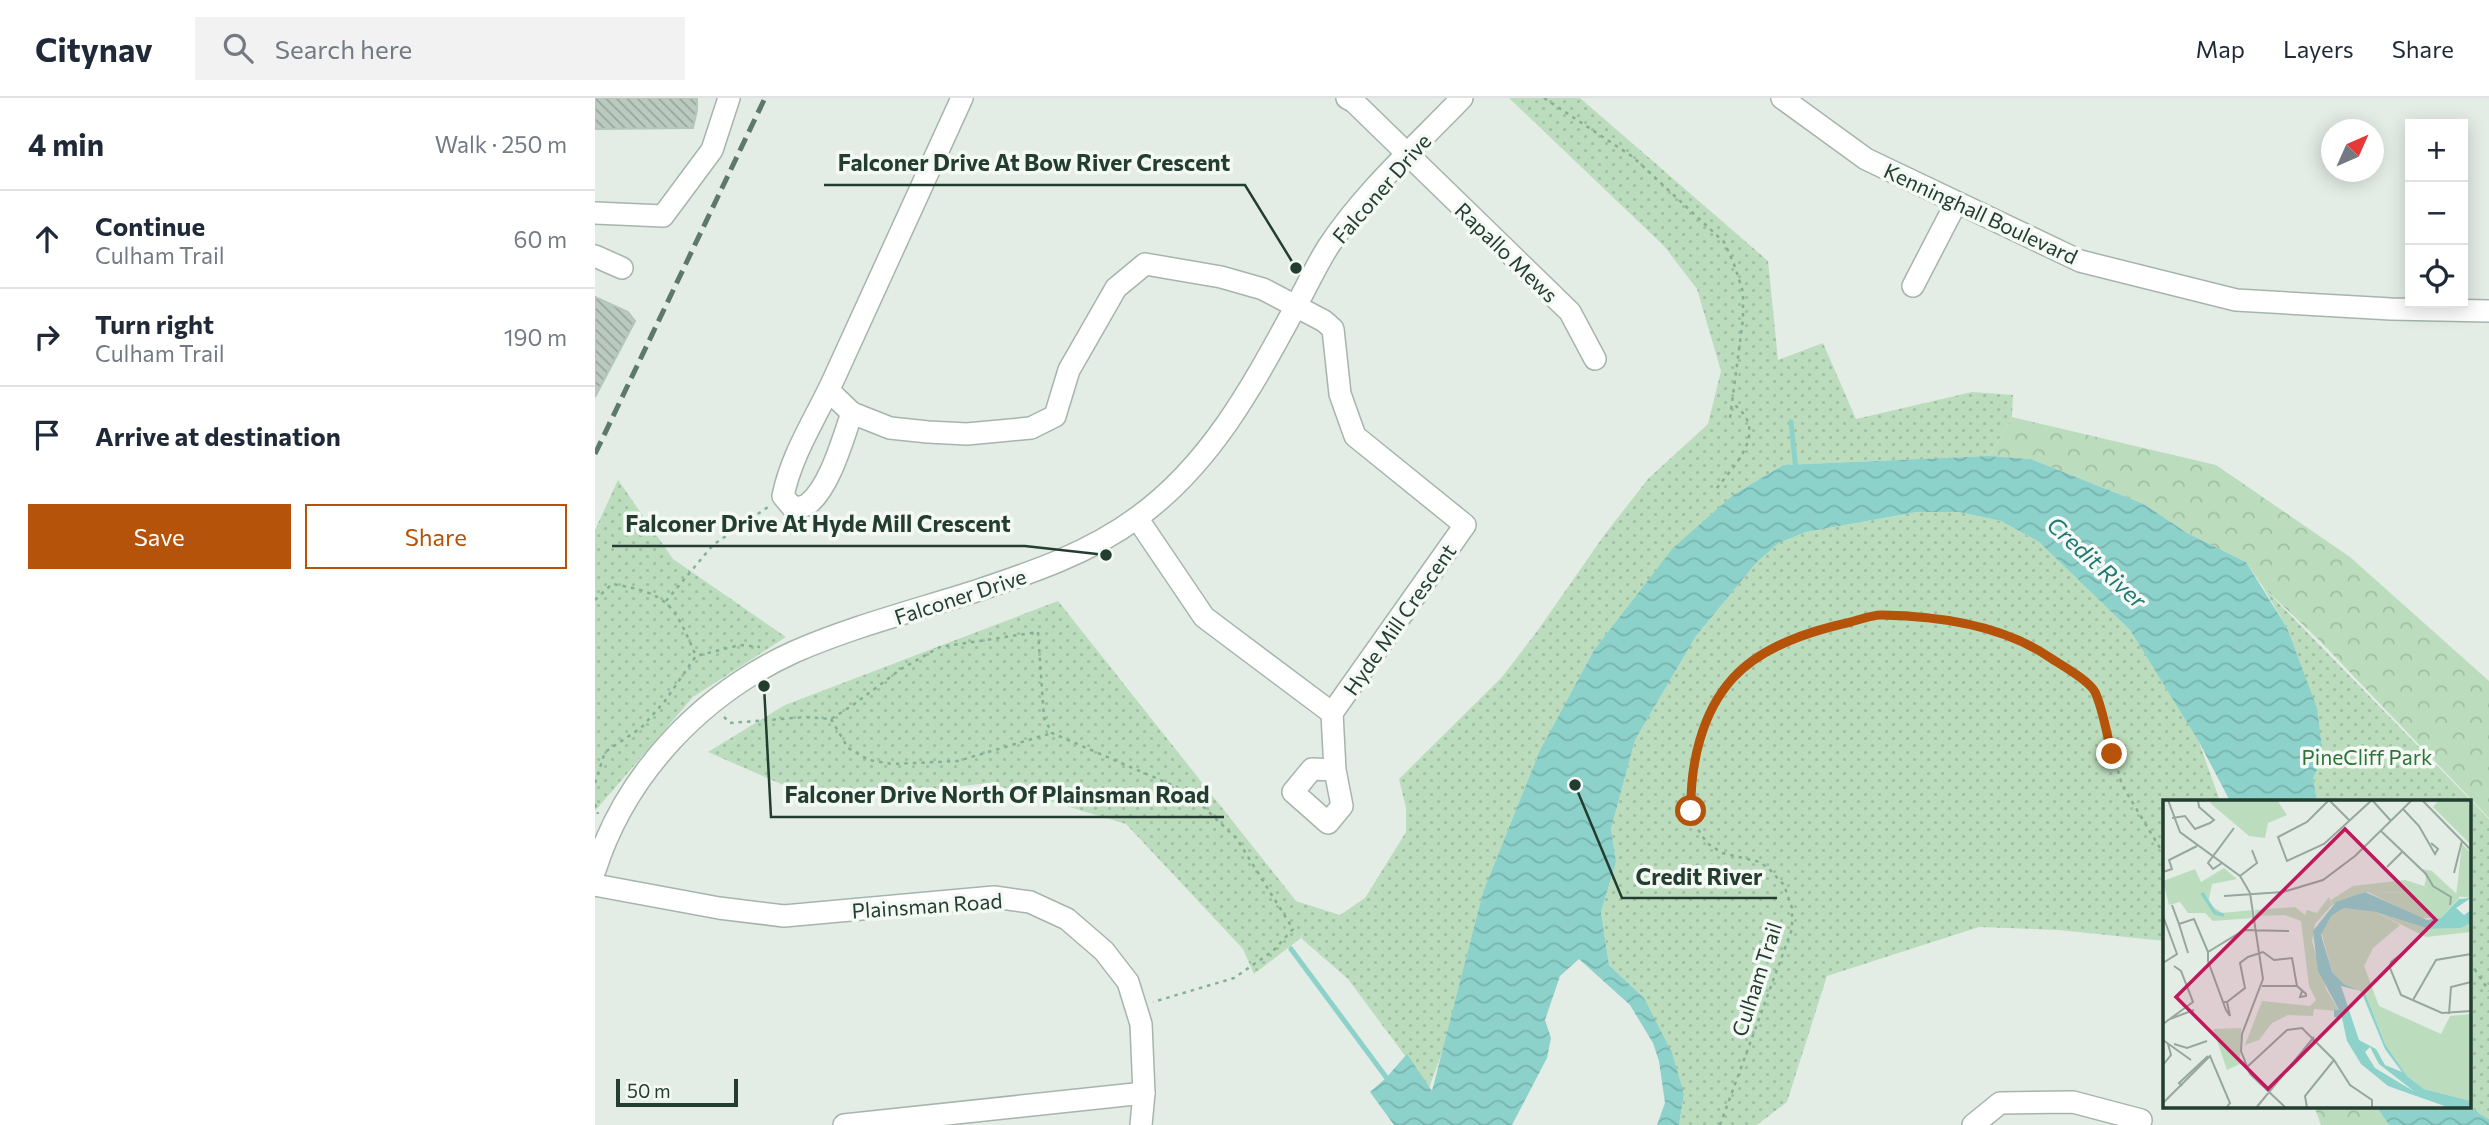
<!DOCTYPE html>
<html lang="en">
<head>
<meta charset="utf-8">
<style>
  :root { --surface:#fff; --page:#f2f2f3; --text:#1f2937; --muted:#747a83; --line:#e0e1e3; --accent:#b45309 }
  body { margin:0; font-family:Commissioner,sans-serif; background:var(--page); color:var(--text) }
  .controls { position:absolute; right:21px; top:21px; display:grid; overflow:hidden; border-radius:0px; box-shadow:0 4px 18px #0003 }
  .controls button { width:63px; height:63px; display:grid; place-items:center; padding:0; border:0; border-bottom:2px solid var(--line); background:var(--surface); color:var(--text); font:35px sans-serif }
  .compass { position:absolute; left:1726px; top:21px; width:63px; height:63px; border-radius:50%; background:var(--surface); box-shadow:0 4px 18px #0003; rotate:45deg }
  .scale { position:absolute; left:21px; bottom:18px; width:122px; box-sizing:border-box; padding-left:7px; border:4px solid #233e30; border-top:0; font-size:19px; line-height:24px; white-space:nowrap; color:#233e30; -webkit-text-stroke:5px #f4f9f5; paint-order:stroke }
  .stop { position:absolute; width:21px; height:21px; margin:-16px; border:5px solid #b45309; border-radius:50%; background:#fff }
  .stop.end { background:#b45309; border-color:#fff; box-shadow:0 2px 7px #0008 }
  .list { margin:0; padding:0; list-style:none }
  h2 { display:flex; justify-content:space-between; align-items:center; height:91px; margin:0; padding:0 28px; font-size:30px }
  h2 small { font-size:23px; font-weight:400; color:var(--muted) }
  .list li { display:grid; grid-template-columns:46px 1fr auto; gap:21px; align-items:center; box-sizing:border-box; height:98px; padding:0 28px; border-top:2px solid var(--line) }
  .list b { display:block; font-size:26px; white-space:nowrap }
  .list p { margin:0; font-size:23px; white-space:nowrap; color:var(--muted) }
  .list em { font-size:23px; font-style:normal; color:var(--muted) }
  .actions { display:flex; gap:14px; padding:21px 28px }
  .actions a { flex:1; padding:16px 0; border:2px solid var(--accent); border-radius:0px; text-align:center; font-size:24px; color:var(--accent) }
  .actions .main { background:var(--accent); color:#fff }
  .icon { flex:none; width:38px; height:38px; fill:none; stroke:currentColor; stroke-width:2; stroke-linecap:round; stroke-linejoin:round }
  .map { position:relative; flex:none; width:1894px; height:1027px; overflow:hidden }
  header { display:flex; align-items:center; gap:42px; box-sizing:border-box; height:98px; padding:0 35px; background:var(--surface); border-bottom:2px solid var(--line) }
  header strong { font-size:33px }
  nav { display:flex; gap:38px; margin-inline-start:auto; font-size:24px }
  .search { width:490px; height:63px; background:var(--page); display:flex; align-items:center; gap:18px; box-sizing:border-box; padding:0 24px; border-radius:0px; color:var(--muted); font-size:26px }
  main { display:flex }
  aside { flex:1; background:var(--surface) }
  .map>svg:first-child { display:block }
  .forest { fill:url(#forest-crowns) }
  .park { fill:url(#park-dots) }
  .water { fill:url(#water-waves) }
  .lines { fill:none; stroke-linecap:round; stroke-linejoin:round }
  .stream { stroke:#8cd1ca; stroke-width:5 }
  .building { fill:url(#building-back-hatch); stroke:#b5c6bb; stroke-width:2 }
  .minor-casing { stroke:#a6b5ac; stroke-width:24 }
  .path { stroke:#84b097; stroke-width:2.5; stroke-dasharray:3.5 5; stroke-linecap:butt }
  .minor { stroke:#fff; stroke-width:21 }
  .rail { stroke:#5d796b; stroke-width:5; stroke-dasharray:14 7; stroke-linecap:butt }
  .route { stroke:#b45309; stroke-width:9 }
  .labels { text-anchor:middle; dominant-baseline:central; stroke-width:7; stroke-linejoin:round; paint-order:stroke }
  .street-label { font-size:21px; fill:#233e30; stroke:#f4f9f5 }
  .park-label { font-size:21px; fill:#2d7437; stroke:#f4f9f5 }
  .water-label { font-size:23px; font-style:italic; fill:#1d7972; stroke:#f4f9f5 }
  .inset-river { fill:none; stroke:#8cd1ca; stroke-width:3.5 }
  .inset-road { fill:none; stroke:#96a79d; stroke-width:2 }
  .view { fill:#c2185b; fill-opacity:0.15; stroke:#c2185b; stroke-width:3.5 }
  .inset-edge { fill:none; stroke:#233e30; stroke-width:3.5 }
  .leader { fill:none; stroke:#233e30; stroke-width:2.5 }
  .callout-dot { fill:#233e30; stroke:#f4f9f5; stroke-width:2.5 }
  .callout-label { font-size:23px; text-anchor:middle; font-weight:bold; fill:#233e30; stroke:#f4f9f5; stroke-width:7; stroke-linejoin:round; paint-order:stroke }
</style>
</head>
<body>
<header>
<strong>Citynav</strong>
<div class="search"><svg class="icon" aria-label="search" viewBox="0 0 24 24"><circle cx="10" cy="10" r="6"/><path d="M15 15l6 6"/></svg>Search here</div>
<nav><a>Map</a><a>Layers</a><a>Share</a></nav>
</header>
<main>
<aside>
<h2>4 min<small>Walk · 250 m</small></h2>
<ul class="list">
<li><svg class="icon" aria-label="ahead" viewBox="0 0 24 24"><path d="M12 20V5M6 11l6-6 6 6"/></svg><div><b>Continue</b><p>Culham Trail</p></div><em>60 m</em></li>
<li><svg class="icon" aria-label="right" viewBox="0 0 24 24"><path d="M7 20v-9h11M14 6l5 5-5 5"/></svg><div><b>Turn right</b><p>Culham Trail</p></div><em>190 m</em></li>
<li><svg class="icon" aria-label="arrive" viewBox="0 0 24 24"><path d="M6 21V4h12l-3 4 3 4H6"/></svg><div><b>Arrive at destination</b></div></li>
</ul>
<div class="actions"><a class="main">Save</a><a>Share</a></div>
</aside>
<div class="map">
<svg width="1894" height="1027" viewBox="0 0 1894 1027">
  <defs>
    <pattern id="forest-crowns" width="20" height="18" patternUnits="userSpaceOnUse" patternTransform="scale(1.75)"><rect width="20" height="18" fill="#bcddbd"/><path d="M2 6a3 3 0 1 1 6 0M12 15a3 3 0 1 1 6 0" fill="none" stroke="#a1bfa3"/></pattern>
    <pattern id="park-dots" width="8" height="8" patternUnits="userSpaceOnUse" patternTransform="scale(1.75)"><rect width="8" height="8" fill="#bcddbd"/><path d="M2 2h.1M6 6h.1" fill="none" stroke="#a1bfa3" stroke-width="1.8" stroke-linecap="round"/></pattern>
    <pattern id="water-waves" width="16" height="10" patternUnits="userSpaceOnUse" patternTransform="scale(1.75)"><rect width="16" height="10" fill="#8cd1ca"/><path d="M0 5q4-4 8 0t8 0" fill="none" stroke="#78b4ae"/></pattern>
    <pattern id="building-back-hatch" width="6" height="6" patternUnits="userSpaceOnUse" patternTransform="scale(1.75)"><rect width="6" height="6" fill="#bbcac1"/><path d="M-1 5l2 2M0 0l6 6M5-1l2 2" fill="none" stroke="#98a59d"/></pattern>
  </defs>
  <rect width="100%" height="100%" fill="#e3ede6"/>
  <g class="forest">
    <path d="M 1417,319 L 1621,367 L 1755,459 L 1894,583 L 1894,720 L 1726,544 L 1668,489 L 1651,464 L 1592,435 L 1549,406 L 1436,361 L 1394,358 Z"/>
    <path d="M 1719,1008 L 1781,1008 L 1794,1027 L 1726,1027 Z"/>
  </g>
  <g class="park">
    <path d="M 914,0 L 985,0 L 1173,163 L 1183,262 L 1228,245 L 1261,321 L 1377,294 L 1418,297 L 1417,319 L 1394,358 L 1188,367 L 1138,397 L 1078,451 L 999,552 L 945,652 L 888,794 L 848,952 L 834,990 L 753,881 L 707,841 L 706,835 L 706,840 L 659,876 L 648,851 L 531,726 L 394,685 L 227,704 L 113,654 L 190,607 L 463,503 L 701,803 L 745,817 L 770,800 L 811,734 L 811,710 L 804,681 L 907,579 L 943,532 L 1010,436 L 1053,381 L 1113,326 L 1126,273 L 1102,191 L 1069,148 Z"/>
    <path d="M 23,382 L 78,461 L 191,539 L 98,599 L 0,713 L 0,432 Z"/>
    <path d="M 1322,414 L 1364,414 L 1406,423 L 1444,444 L 1535,532 L 1604,644 L 1625,703 L 1570,703 L 1570,843 L 1463,832 L 1384,829 L 1232,878 L 1192,1004 L 1162,1027 L 1084,1027 L 1089,996 L 1049,900 L 1014,867 L 1006,814 L 1021,764 L 1016,731 L 1040,642 L 1101,538 L 1162,464 L 1184,445 L 1211,434 Z"/>
    <path d="M 1668,489 L 1894,721 L 1894,1021 L 1885,1016 L 1875,1007 L 1875,703 L 1722,703 L 1718,680 L 1728,659 L 1692,530 Z"/>
  </g>
  <g class="water">
    <path d="M 1394,358 L 1436,361 L 1549,406 L 1592,435 L 1651,464 L 1692,530 L 1722,610 L 1728,659 L 1718,680 L 1722,703 L 1635,703 L 1604,644 L 1535,532 L 1444,444 L 1406,423 L 1364,414 L 1322,414 L 1211,434 L 1184,445 L 1162,464 L 1101,538 L 1040,642 L 1016,731 L 1021,764 L 1006,814 L 1014,867 L 1049,900 L 1077,955 L 1089,996 L 1084,1027 L 1062,1027 L 1070,1005 L 1064,963 L 1058,945 L 1035,907 L 984,861 L 965,878 L 950,922 L 956,940 L 952,960 L 917,1027 L 799,1027 L 775,994 L 791,980 L 812,956 L 837,993 L 888,794 L 945,652 L 999,552 L 1078,450 L 1138,397 L 1188,367 Z"/>
    <path d="M 1875,1007 L 1885,1016 L 1894,1021 L 1894,1027 L 1794,1027 L 1781,1008 Z"/>
  </g>
  <g class="lines">
    <g class="stream">
      <path d="M 1196,324 L 1201,373"/>
      <path d="M 696,851 L 794,983"/>
    </g>
  </g>
  <g class="building">
    <path d="M 0,0 L 102,0 L 102,12 L 98,30 L 0,31 Z"/>
    <path d="M 0,199 L 33,214 L 40,223 L 0,299 Z"/>
  </g>
  <g class="lines">
    <defs>
      <g id="minor">
        <path d="M 752,0 L 759,4 L 975,214 L 1000,261"/>
        <path d="M 1187,0 L 1271,61 L 1485,163 L 1641,202 L 1796,211 L 1894,213"/>
        <path d="M 0,115 L 68,118 L 117,52 L 134,0"/>
        <path d="M 0,158 L 27,170"/>
        <path d="M 1318,188 L 1361,105"/>
        <path d="M 234,293 L 257,315 C 248,340 235,389 213,406 C 209,409 204,409 198,410 L 188,398 C 197,354 223,317 241,276 C 283,184 325,92 367,0"/>
        <path d="M 257,315 L 295,330 L 333,334 L 372,336 L 436,330 L 460,318 L 474,272 L 521,190 L 550,166 L 626,179 L 668,191 L 729,223 L 738,231 L 745,296 L 760,338 L 870,427 L 737,615 L 609,519 L 542,420"/>
        <path d="M 737,615 L 740,672 L 747,708 L 733,725 L 698,694 L 717,671 L 740,672"/>
        <path d="M 0,772 C 31,675 107,596 199,554 C 256,529 318,513 378,494 C 435,475 493,456 543,419 C 617,365 658,287 701,208 C 712,188 721,168 733,149 C 770,93 821,48 867,0"/>
        <path d="M 0,787 L 124,810 L 189,818 L 399,799 L 435,804 L 472,821 L 509,853 L 533,884 L 546,926 L 549,995 L 546,1027"/>
        <path d="M 249,1027 L 549,995"/>
        <path d="M 1378,1027 L 1405,1005 L 1478,1004 L 1546,1022"/>
      </g>
    </defs>
    <use href="#minor" class="minor-casing"/>
    <g class="path">
      <path d="M 949,0 L 1038,59 L 1129,144 L 1139,166 L 1148,194 L 1148,221 L 1135,320"/>
      <path d="M 1122,390 C 1142,364 1175,332 1137,305"/>
      <path d="M 0,502 L 17,486 C 74,495 79,507 101,558"/>
      <path d="M 71,503 L 118,447 L 173,409"/>
      <path d="M 129,619 L 135,625 L 211,619 L 236,621 L 258,607 L 306,571 L 345,549 L 443,534 L 449,620 L 457,635 L 593,694 L 642,741 L 698,831 L 678,853 L 639,880 L 558,904"/>
      <path d="M 236,621 L 253,650 L 274,662 L 297,666 L 363,663 L 457,635"/>
      <path d="M 0,685 L 10,654 L 46,630 L 70,603 L 101,558 L 145,547 L 165,549"/>
      <path d="M 0,706 L 3,716"/>
      <path d="M 1875,864 L 1894,893"/>
      <path d="M 1125,1027 L 1197,831 L 1197,810 L 1189,787 L 1175,772 L 1165,764 L 1127,755 L 1112,745 L 1102,730 L 1096,713 L 1095,685 L 1110,628 L 1122,601 L 1139,579 L 1162,559 L 1228,530 L 1284,517 L 1390,529 L 1438,548 L 1500,592 L 1527,687 L 1565,750 L 1570,754"/>
    </g>
    <use href="#minor" class="minor"/>
    <path class="rail" d="M 0,356 L 170,0"/>
  </g>
  <g class="lines">
    <path class="route" d="M 1096,713 C 1095,668 1106,615 1138,580 C 1167,548 1215,533 1256,524 C 1266,521 1277,517 1287,517 C 1344,518 1407,527 1454,559 C 1466,567 1494,582 1500,594 C 1508,611 1512,638 1517,656"/>
  </g>
  <g class="labels">
    <g class="street-label">
      <text transform="translate(786 90) rotate(-49)">Falconer Drive</text>
      <text transform="translate(1386 115) rotate(25)">Kenninghall Boulevard</text>
      <text transform="translate(912 154) rotate(44)">Rapallo Mews</text>
      <text transform="translate(365 498) rotate(-18)">Falconer Drive</text>
      <text transform="translate(804 521) rotate(-55)">Hyde Mill Crescent</text>
      <text transform="translate(332 807) rotate(-4)">Plainsman Road</text>
      <text transform="translate(1161 881) rotate(-72)">Culham Trail</text>
    </g>
    <g class="park-label">
      <text x="1772" y="658">PineCliff Park</text>
    </g>
    <g class="water-label">
      <text transform="translate(1502 464) rotate(42)">Credit River</text>
    </g>
  </g>
  <g transform="translate(1568 702)">
    <rect width="308" height="308" fill="#e3ede6"/>
    <path d="M 299,44 L 308,53 L 308,98 L 293,96 ZM 242,80 L 261,86 L 261,93 L 201,92 L 169,105 L 168,100 L 190,86 ZM 213,112 L 266,129 L 298,128 L 308,123 L 308,132 L 263,137 Z" fill="#bcddbd"/>
    <path d="M 49,0 L 114,0 L 124,15 L 105,23 L 102,38 L 86,36 L 47,3 ZM 276,0 L 308,0 L 308,45 L 270,7 ZM 61,68 L 74,79 L 49,84 L 45,103 L 59,113 L 90,110 L 90,118 L 50,121 L 42,113 L 25,113 L 17,102 L 6,105 L 0,81 L 32,69 L 38,82 ZM 259,69 L 269,71 L 297,97 L 278,118 L 257,118 L 205,92 L 260,93 L 263,78 ZM 166,97 L 169,105 L 152,124 L 149,141 L 163,189 L 176,211 L 151,209 L 150,216 L 125,215 L 109,223 L 96,240 L 82,245 L 99,201 L 147,206 L 153,200 L 146,186 L 138,121 L 122,115 L 92,116 L 92,110 L 132,107 L 142,115 L 144,110 L 154,113 ZM 181,108 L 213,112 L 237,125 L 210,148 L 201,166 L 216,206 L 278,234 L 287,216 L 308,214 L 308,301 L 261,289 L 244,276 L 222,244 L 202,193 L 181,184 L 169,172 L 158,131 L 168,116 ZM 78,228 L 77,264 L 64,270 L 50,229 Z" fill="#bcddbd"/>
    <path d="M 202,92 L 264,120 L 278,118 L 296,99 L 308,98 L 293,108 L 301,115 L 308,110 L 308,123 L 298,128 L 266,129 L 213,112 L 181,108 L 168,116 L 158,135 L 169,172 L 181,184 L 202,193 L 222,244 L 244,276 L 261,289 L 308,301 L 308,308 L 287,308 L 225,286 L 198,264 L 184,241 L 179,218 L 171,217 L 171,210 L 176,210 L 155,171 L 150,131 L 173,102 ZM 178,186 L 198,191 L 222,249 L 239,272 L 222,265 L 213,249 L 196,240 ZM 207,247 L 216,264 L 252,292 L 212,268 L 202,252 Z" fill="#8cd1ca" fill-rule="evenodd"/>
    <path class="inset-river" d="M 39,93 L 52,113 L 61,115"/>
    <path class="inset-road" d="M 5,0 L 17,32 L 77,76 L 87,93 L 100,179 L 79,234 L 78,251 L 87,274 L 123,308M 166,0 L 144,22 L 115,37 L 124,61 L 161,44 L 209,0 L 228,21M 166,0 L 186,20M 259,0 L 308,50M 240,9 L 256,26 L 272,54 L 275,49 L 268,43M 9,18 L 22,16 L 32,29 L 47,23 L 51,20 L 36,7 L 35,0M 218,31 L 263,74 L 270,86 L 288,97 L 287,105M 59,63 L 50,69 L 45,63 L 71,28M 224,67 L 239,52M 0,72 L 9,69 L 6,60 L 34,46M 291,73 L 299,41M 77,76 L 94,63 L 89,50M 61,96 L 120,92 L 160,80 L 192,56 L 249,0M 9,105 L 16,124 L 31,119 L 45,152M 0,116 L 14,154 L 0,163M 16,124 L 25,153M 242,151 L 228,162 L 227,168 L 238,195 L 279,213 L 308,211M 134,186 L 143,194 L 143,196 L 137,197 L 139,191M 250,200 L 273,160 L 308,154M 60,202 L 64,202 L 67,216 L 63,210 L 45,161 L 45,152 L 81,130 L 126,131M 64,202 L 82,188 L 77,163 L 85,157 L 100,152 L 111,160 L 129,158 L 134,186 L 99,186M 286,214 L 288,187 L 308,182M 7,219 L 31,210M 0,224 L 30,202 L 18,171 L 11,166M 0,240 L 28,260M 11,244 L 24,248 L 44,241M 0,265 L 8,255 L 5,244M 83,268 L 124,230 L 139,228 L 171,260 L 187,285 L 209,300 L 209,308M 19,286 L 16,283 L 45,256M 0,303 L 47,256 L 67,303 L 63,308M 93,308 L 151,237M 144,308 L 142,296 L 171,260"/>
    <path class="view" d="M 182,29 L 273,120 L 105,289 L 13,197 Z"/>
    <rect width="308" height="308" class="inset-edge"/>
  </g>
  <path class="leader" d="M701 170L650 87H229M511 457L430 448H17M169 588L176 719H629M980 687L1027 800H1182"/>
  <g class="callout-dot">
    <circle cx="701" cy="170" r="7"/>
    <circle cx="511" cy="457" r="7"/>
    <circle cx="169" cy="588" r="7"/>
    <circle cx="980" cy="687" r="7"/>
  </g>
  <g class="callout-label">
    <text x="439" y="73">Falconer Drive At Bow River Crescent</text>
    <text x="223" y="434">Falconer Drive At Hyde Mill Crescent</text>
    <text x="402" y="705">Falconer Drive North Of Plainsman Road</text>
    <text x="1104" y="787">Credit River</text>
  </g>
</svg>
<div class="controls">
<button>+</button>
<button>−</button>
<button><svg class="icon" aria-label="locate" viewBox="0 0 24 24"><circle cx="12" cy="12" r="6"/><path d="M12 2v4M12 18v4M2 12h4M18 12h4"/></svg></button>
</div>
<svg class="compass" viewBox="-18 -18 36 36"><path d="M0-13l5 13h-10z" fill="#e53935"/><path d="M0 13l5-13h-10z" fill="#747a83"/></svg>
<div class="scale">50 m</div>
<div class="stop" style="left:1096px;top:713px"></div>
<div class="stop end" style="left:1517px;top:656px"></div>
</div>
</main>
</body>
</html>
